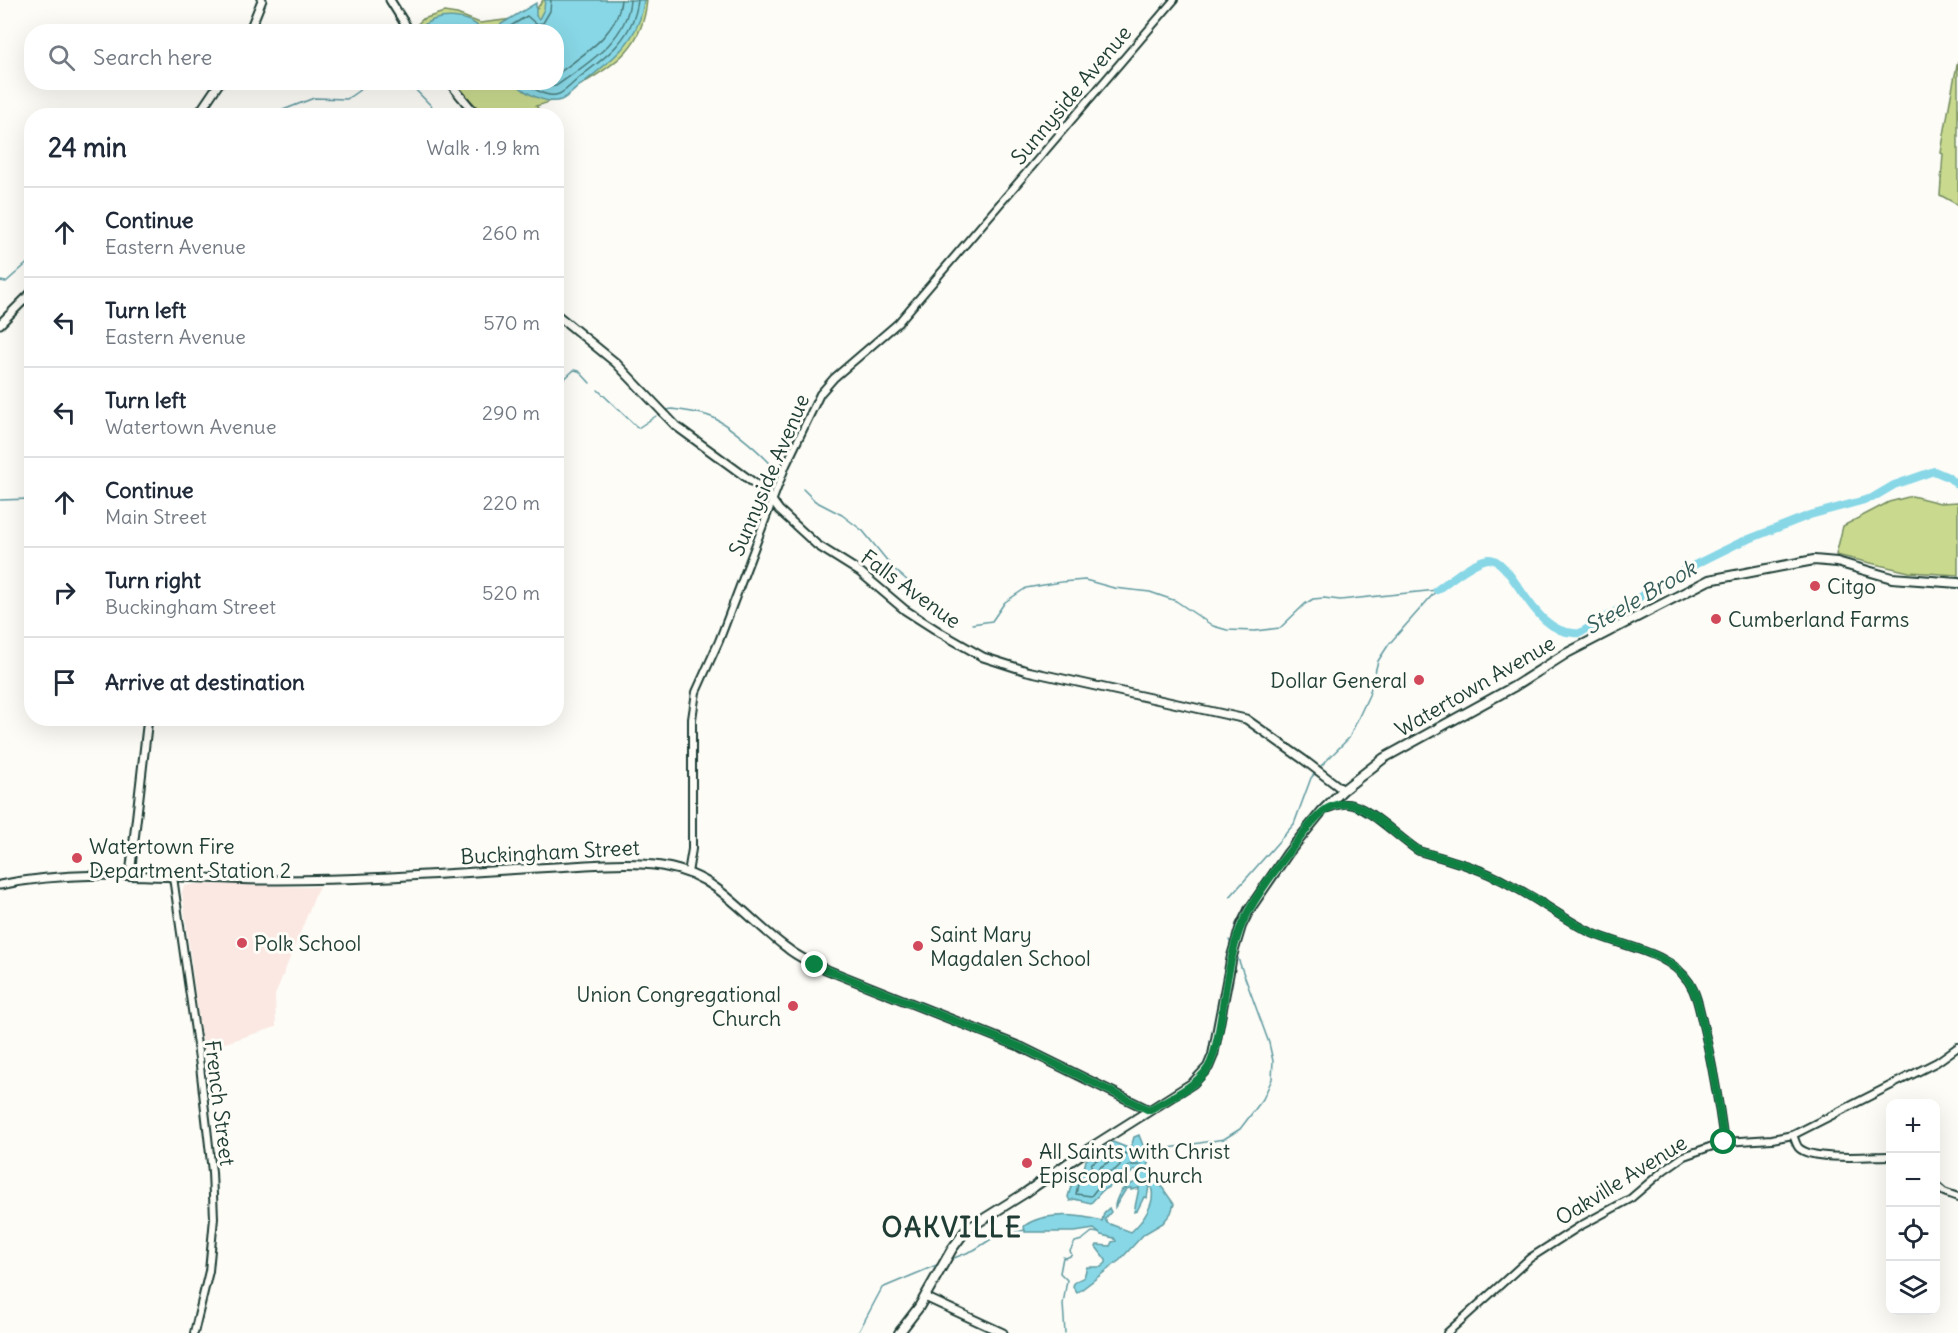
<!DOCTYPE html>
<html lang="en">
<head>
<meta charset="utf-8">
<style>
  :root { --surface:#fff; --page:#f2f2f3; --text:#1f2937; --muted:#747a83; --line:#e0e1e3 }
  body { margin:0; font-family:Delius,sans-serif; background:var(--page); color:var(--text) }
  .controls { position:absolute; right:18px; bottom:18px; display:grid; overflow:hidden; border-radius:12px; box-shadow:0 6px 24px #0002 }
  .controls button { width:54px; height:54px; display:grid; place-items:center; padding:0; border:0; border-bottom:2px solid var(--line); background:var(--surface); color:var(--text); font:30px sans-serif }
  .stop { position:absolute; width:18px; height:18px; margin:-14px; border:4px solid #0b8043; border-radius:50%; background:#fff }
  .stop.end { background:#0b8043; border-color:#fff; box-shadow:0 2px 6px #0008 }
  .list { margin:0; padding:0; list-style:none }
  h2 { display:flex; justify-content:space-between; align-items:center; height:78px; margin:0; padding:0 24px; font-size:26px }
  h2 small { font-size:20px; font-weight:400; color:var(--muted) }
  .list li { display:grid; grid-template-columns:39px 1fr auto; gap:18px; align-items:center; box-sizing:border-box; height:90px; padding:0 24px; border-top:2px solid var(--line) }
  .list b { display:block; font-size:22px; white-space:nowrap }
  .list p { margin:0; font-size:20px; white-space:nowrap; color:var(--muted) }
  .list em { font-size:20px; font-style:normal; color:var(--muted) }
  .icon { flex:none; width:33px; height:33px; fill:none; stroke:currentColor; stroke-width:2; stroke-linecap:round; stroke-linejoin:round }
  .map { position:relative; flex:none; width:1958px; height:1333px; overflow:hidden }
  .search { position:absolute; background:var(--surface); box-shadow:0 6px 24px #0002; left:24px; top:24px; width:540px; height:66px; display:flex; align-items:center; gap:15px; box-sizing:border-box; padding:0 21px; border-radius:24px; color:var(--muted); font-size:22px }
  .panel { position:absolute; background:var(--surface); box-shadow:0 6px 24px #0002; left:24px; top:108px; width:540px; height:618px; border-radius:24px }
  .map>svg:first-child { display:block }
  .built { fill:#fbe8e2 }
  .green { fill:#c9da8e; stroke:#748c61; stroke-width:1.5 }
  .water { fill:#88d7e6; stroke:#5e999f; stroke-width:1.5 }
  .lines { fill:none; stroke-linecap:round; stroke-linejoin:round }
  .shore { stroke:#497b7b; stroke-width:1.5 }
  .stream { stroke:#5e999f; stroke-width:1.5 }
  .river { stroke:#88d7e6; stroke-width:8 }
  .tertiary-casing { stroke:#1f3d34; stroke-width:10 }
  .secondary-casing { stroke:#1f3d34; stroke-width:11 }
  .primary-casing { stroke:#1f3d34; stroke-width:12 }
  .tertiary { stroke:#fdfcf7; stroke-width:6 }
  .secondary { stroke:#fdfcf7; stroke-width:7 }
  .primary { stroke:#fdfcf7; stroke-width:8 }
  .route { stroke:#0b8043; stroke-width:8 }
  .poi-dot { fill:#d1495b; stroke:#fdfcf7; stroke-width:2 }
  .labels { text-anchor:middle; dominant-baseline:central; stroke-width:6; stroke-linejoin:round; paint-order:stroke }
  .street-label { font-size:21px; fill:#1f3d34; stroke:#fdfcf7 }
  .poi-label { font-size:21px; fill:#1f3d34; stroke:#fdfcf7; text-anchor:start }
  .water-label { font-size:22px; font-style:italic; fill:#345c58; stroke:#fdfcf7 }
  .district-label { font-size:27px; font-weight:bold; letter-spacing:1.5px; fill:#1f3d34; stroke:#fdfcf7 }
</style>
</head>
<body>
<div class="map">
<svg width="1958" height="1333" viewBox="0 0 1958 1333">
  <rect width="100%" height="100%" fill="#fdfcf7"/>
  <filter id="ink" filterUnits="userSpaceOnUse"><feTurbulence type="fractalNoise" baseFrequency=".0167" numOctaves="2"/><feDisplacementMap in="SourceGraphic" scale="12" xChannelSelector="R" yChannelSelector="G"/><feConvolveMatrix kernelMatrix="1 2 1 2 8 2 1 2 1" color-interpolation-filters="sRGB"/></filter>
  <g filter="url(#ink)">
    <path class="built" d="M 195,884 L 310,887 L 319,886 L 275,995 L 276,1027 L 203,1050 L 182,892 L 184,886 Z"/>
    <g class="green">
      <path d="M 543,0 L 647,0 C 643,46 618,62 582,84 C 567,93 553,102 536,106 L 544,115 L 485,115 L 453,83 L 556,82 L 556,32 L 411,30 L 423,19 L 444,12 L 457,14 L 480,23 L 522,18 L 535,11 Z"/>
      <path d="M 1958,61 L 1958,205 L 1940,195 L 1943,154 L 1941,153 C 1946,124 1951,92 1958,61 Z"/>
      <path d="M 1912,496 L 1940,503 L 1958,502 L 1958,575 L 1909,572 L 1836,555 L 1843,526 L 1889,502 Z"/>
    </g>
    <g class="water">
      <path d="M 545,0 L 644,0 C 640,40 612,60 583,83 C 576,88 568,97 561,100 C 546,105 525,93 515,83 L 556,82 L 556,32 L 421,31 L 421,27 C 437,13 468,14 482,30 L 498,26 L 536,3 L 536,16 L 539,19 L 544,9 Z"/>
      <path d="M 1139,1135 L 1149,1161 L 1147,1166 L 1174,1204 L 1171,1213 L 1163,1223 L 1144,1234 L 1120,1260 L 1077,1293 L 1073,1287 C 1074,1279 1079,1281 1084,1277 L 1087,1267 L 1101,1267 L 1106,1263 L 1106,1260 L 1096,1247 L 1097,1245 L 1110,1246 L 1112,1242 L 1116,1241 L 1114,1238 L 1101,1235 L 1094,1229 L 1075,1232 L 1025,1232 L 1024,1226 C 1044,1211 1079,1215 1102,1221 L 1104,1213 L 1109,1208 L 1111,1212 L 1105,1219 L 1107,1223 L 1131,1232 C 1142,1222 1157,1203 1151,1187 L 1149,1186 L 1147,1198 L 1144,1197 L 1137,1211 L 1134,1212 L 1139,1188 L 1131,1190 L 1131,1188 L 1126,1189 L 1115,1207 L 1115,1205 C 1120,1187 1125,1187 1140,1180 L 1137,1171 L 1134,1170 L 1121,1183 L 1112,1185 L 1103,1190 L 1091,1203 L 1074,1199 L 1070,1201 L 1068,1197 L 1073,1179 C 1083,1174 1084,1170 1086,1160 L 1113,1142 L 1128,1148 L 1132,1144 L 1134,1137 Z"/>
    </g>
    <g class="lines">
      <g class="shore">
        <path d="M 501,32 L 527,16 L 536,24 L 543,23 L 550,11 L 551,0"/>
        <path d="M 556,75 C 582,55 618,35 621,0"/>
        <path d="M 524,82 C 534,88 546,99 559,94 C 566,91 575,81 581,76 C 608,56 634,36 638,0"/>
        <path d="M 539,82 L 546,87 L 556,86 C 586,64 627,41 630,0"/>
        <path d="M 1112,1150 L 1127,1154 L 1138,1150 L 1142,1162 L 1140,1165 L 1130,1165 L 1118,1177 L 1109,1179 L 1099,1186 L 1091,1196 L 1076,1194 L 1078,1184 L 1088,1176 L 1092,1163 Z"/>
        <path d="M 1113,1159 L 1120,1160 L 1120,1165 L 1115,1170 L 1098,1175 L 1099,1168 Z"/>
      </g>
      <g class="stream">
        <path d="M 408,82 L 441,116"/>
        <path d="M 279,116 L 283,110 L 314,98 L 347,99 L 371,82"/>
        <path d="M 0,281 L 6,282 L 32,259"/>
        <path d="M 556,383 L 560,383 L 574,370 L 579,371 L 590,383"/>
        <path d="M 598,390 L 638,428 L 656,416"/>
        <path d="M 667,410 L 672,409 C 686,411 701,412 714,418 C 731,427 767,457 778,473"/>
        <path d="M 1954,482 L 1958,476"/>
        <path d="M 803,489 L 815,501 L 842,515 L 863,531 L 894,569 L 915,587"/>
        <path d="M 0,500 L 30,499 L 32,495"/>
        <path d="M 972,624 L 992,621 L 1005,602 L 1026,588 L 1061,582 L 1085,580 L 1114,588 L 1150,592 L 1176,601 L 1213,626 L 1227,630 L 1255,631 L 1280,628 L 1305,604 L 1313,599 L 1324,598 L 1340,600 L 1437,590"/>
        <path d="M 1319,768 L 1349,738 L 1369,695 L 1378,661 L 1389,644 L 1436,591"/>
        <path d="M 1230,897 L 1294,824 L 1311,778 L 1316,772"/>
        <path d="M 1229,940 L 1232,946"/>
        <path d="M 1145,1152 L 1224,1139 L 1240,1129 L 1263,1099 L 1272,1079 L 1273,1061 L 1269,1043 L 1236,953"/>
        <path d="M 949,1260 L 974,1250 L 996,1236 L 1025,1230"/>
        <path d="M 858,1333 L 882,1288 L 939,1264"/>
        <path d="M 1065,1333 L 1063,1304 L 1067,1280 L 1060,1273 L 1063,1257 L 1066,1258 L 1072,1255 L 1070,1251 L 1075,1242 L 1082,1240 L 1092,1232 L 1099,1233"/>
      </g>
      <path class="river" d="M 1437,590 C 1449,581 1473,561 1488,559 C 1514,557 1531,638 1580,633 L 1686,569 L 1739,543 L 1810,515 L 1872,498 L 1894,485 L 1934,471 L 1948,477 L 1958,485"/>
      <defs>
        <g id="tertiary">
          <path d="M 1325,809 C 1332,807 1340,803 1348,804 C 1367,805 1401,840 1419,851 C 1450,860 1481,868 1509,884 C 1538,899 1563,919 1592,933 C 1624,947 1668,951 1689,982 C 1698,996 1700,1013 1704,1029 C 1713,1067 1719,1104 1724,1142"/>
          <path d="M 688,873 L 692,849 L 692,719 L 696,692 L 719,641 L 786,465 L 820,394 L 834,378 L 898,323 L 1174,0"/>
          <path d="M 173,877 L 200,1066 L 212,1172 L 214,1218 L 209,1271 L 194,1333"/>
          <path d="M 1793,1135 C 1795,1139 1796,1145 1799,1148 C 1813,1161 1871,1156 1890,1156"/>
          <path d="M 1936,1185 L 1944,1192 L 1958,1197"/>
          <path d="M 1447,1333 L 1530,1258 L 1580,1226 L 1630,1199 L 1664,1170 L 1684,1156 L 1724,1142 L 1772,1139 L 1793,1135 L 1937,1062 L 1958,1047"/>
        </g>
        <g id="secondary">
          <path d="M 390,0 L 410,32"/>
          <path d="M 249,32 L 262,0"/>
          <path d="M 449,82 L 477,116"/>
          <path d="M 197,116 L 220,82"/>
          <path d="M 556,314 L 616,363 L 676,426 L 765,491 L 779,510 L 817,545 L 860,572 L 905,610 L 941,633 L 983,657 L 1027,671 L 1246,719 L 1304,760 L 1343,790"/>
          <path d="M 0,324 L 32,292"/>
          <path d="M 130,875 L 148,718"/>
          <path d="M 0,885 C 87,867 175,879 264,880 C 376,881 492,870 605,864 C 643,862 684,864 716,888 C 741,906 762,930 787,948 C 795,955 806,960 815,965 L 1021,1047 L 1149,1110"/>
          <path d="M 925,1297 L 1003,1333"/>
        </g>
        <path id="primary" d="M 899,1333 L 919,1307 L 952,1249 L 966,1230 L 1025,1193 L 1084,1152 L 1193,1083 L 1208,1067 L 1213,1055 L 1232,956 L 1241,926 L 1249,910 L 1288,853 L 1322,811 L 1343,790 L 1384,758 L 1515,686 L 1567,653 L 1709,580 L 1814,560 L 1837,562 L 1892,578 L 1958,583"/>
      </defs>
      <use href="#tertiary" class="tertiary-casing"/>
      <use href="#secondary" class="secondary-casing"/>
      <use href="#primary" class="primary-casing"/>
      <use href="#tertiary" class="tertiary"/>
      <use href="#secondary" class="secondary"/>
      <use href="#primary" class="primary"/>
    </g>
  </g>
  <g class="lines" filter="url(#ink)">
    <path class="route" d="M 815,965 L 1023,1048 L 1149,1110 C 1168,1099 1196,1087 1208,1068 C 1219,1050 1223,998 1228,975 C 1232,956 1236,935 1245,918 C 1259,890 1280,864 1299,839 C 1312,823 1324,802 1348,804 C 1367,805 1401,840 1419,851 C 1450,860 1481,868 1509,884 C 1538,899 1563,919 1592,933 C 1624,947 1668,951 1689,982 C 1698,996 1700,1013 1704,1029 C 1713,1067 1719,1104 1724,1142"/>
  </g>
  <g class="poi-dot">
    <circle cx="1815" cy="586" r="6"/>
    <circle cx="1716" cy="619" r="6"/>
    <circle cx="1419" cy="680" r="6"/>
    <circle cx="77" cy="858" r="6"/>
    <circle cx="242" cy="943" r="6"/>
    <circle cx="918" cy="946" r="6"/>
    <circle cx="793" cy="1006" r="6"/>
    <circle cx="1027" cy="1163" r="6"/>
  </g>
  <g class="labels">
    <g class="street-label">
      <text transform="translate(1071 95) rotate(-50)">Sunnyside Avenue</text>
      <text transform="translate(769 475) rotate(-67)">Sunnyside Avenue</text>
      <text transform="translate(911 589) rotate(36)">Falls Avenue</text>
      <text transform="translate(1475 686) rotate(-30)">Watertown Avenue</text>
      <text transform="translate(550 852) rotate(-3)">Buckingham Street</text>
      <text transform="translate(220 1103) rotate(83)">French Street</text>
      <text transform="translate(1621 1180) rotate(-32)">Oakville Avenue</text>
    </g>
    <g class="poi-label">
      <text x="1827" y="586">Citgo</text>
      <text x="1728" y="619">Cumberland Farms</text>
      <text x="1407" y="680" text-anchor="end">Dollar General</text>
      <text x="89" y="846">Watertown Fire<tspan x="89" dy="24">Department Station 2</tspan></text>
      <text x="930" y="934">Saint Mary<tspan x="930" dy="24">Magdalen School</tspan></text>
      <text x="254" y="943">Polk School</text>
      <text x="781" y="994" text-anchor="end">Union Congregational<tspan x="781" dy="24">Church</tspan></text>
      <text x="1039" y="1151">All Saints with Christ<tspan x="1039" dy="24">Episcopal Church</tspan></text>
    </g>
    <g class="water-label">
      <text transform="translate(1640 597) rotate(-30)">Steele Brook</text>
    </g>
    <g class="district-label">
      <text x="952" y="1227">OAKVILLE</text>
    </g>
  </g>
</svg>
<div class="controls">
<button>+</button>
<button>−</button>
<button><svg class="icon" aria-label="locate" viewBox="0 0 24 24"><circle cx="12" cy="12" r="6"/><path d="M12 2v4M12 18v4M2 12h4M18 12h4"/></svg></button>
<button><svg class="icon" aria-label="layers" viewBox="0 0 24 24"><path d="M12 4l9 5-9 5-9-5zM3 14l9 5 9-5"/></svg></button>
</div>
<div class="stop" style="left:1724px;top:1142px"></div>
<div class="stop end" style="left:815px;top:965px"></div>
<div class="search"><svg class="icon" aria-label="search" viewBox="0 0 24 24"><circle cx="10" cy="10" r="6"/><path d="M15 15l6 6"/></svg>Search here</div>
<section class="panel">
<h2>24 min<small>Walk · 1.9 km</small></h2>
<ul class="list">
<li><svg class="icon" aria-label="ahead" viewBox="0 0 24 24"><path d="M12 20V5M6 11l6-6 6 6"/></svg><div><b>Continue</b><p>Eastern Avenue</p></div><em>260 m</em></li>
<li><svg class="icon" aria-label="left" viewBox="0 0 24 24"><path d="M17 20v-9H6M10 6l-5 5 5 5"/></svg><div><b>Turn left</b><p>Eastern Avenue</p></div><em>570 m</em></li>
<li><svg class="icon" aria-label="left" viewBox="0 0 24 24"><path d="M17 20v-9H6M10 6l-5 5 5 5"/></svg><div><b>Turn left</b><p>Watertown Avenue</p></div><em>290 m</em></li>
<li><svg class="icon" aria-label="ahead" viewBox="0 0 24 24"><path d="M12 20V5M6 11l6-6 6 6"/></svg><div><b>Continue</b><p>Main Street</p></div><em>220 m</em></li>
<li><svg class="icon" aria-label="right" viewBox="0 0 24 24"><path d="M7 20v-9h11M14 6l5 5-5 5"/></svg><div><b>Turn right</b><p>Buckingham Street</p></div><em>520 m</em></li>
<li><svg class="icon" aria-label="arrive" viewBox="0 0 24 24"><path d="M6 21V4h12l-3 4 3 4H6"/></svg><div><b>Arrive at destination</b></div></li>
</ul>
</section>
</div>
</body>
</html>
